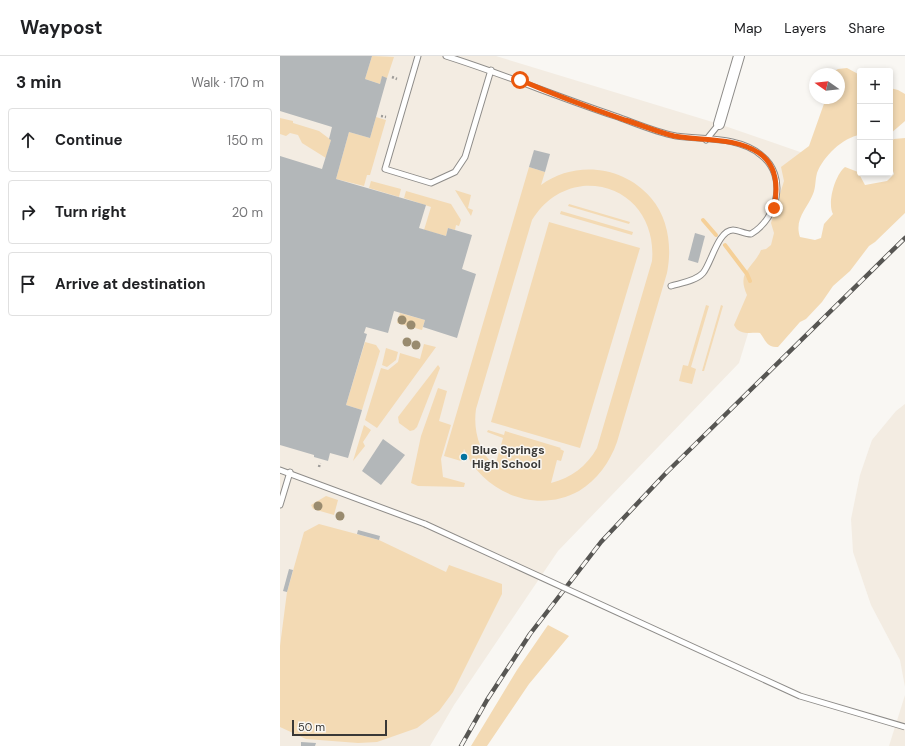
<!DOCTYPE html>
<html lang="en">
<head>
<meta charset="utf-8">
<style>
  :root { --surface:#fff; --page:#f6f6f6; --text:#202124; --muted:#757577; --line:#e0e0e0 }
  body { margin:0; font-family:"DM Sans",sans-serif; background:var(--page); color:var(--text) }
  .controls { position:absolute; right:12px; top:12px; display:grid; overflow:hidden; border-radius:4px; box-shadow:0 2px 6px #0003 }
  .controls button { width:36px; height:36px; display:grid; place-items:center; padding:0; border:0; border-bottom:1px solid var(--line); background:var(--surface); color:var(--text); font:20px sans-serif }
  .compass { position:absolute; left:529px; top:12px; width:36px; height:36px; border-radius:50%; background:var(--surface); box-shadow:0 2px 6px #0003; rotate:284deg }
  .scale { position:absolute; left:12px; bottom:10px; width:95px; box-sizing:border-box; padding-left:4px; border:2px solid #393836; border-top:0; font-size:11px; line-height:14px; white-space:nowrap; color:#393836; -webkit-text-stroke:3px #f9f7f3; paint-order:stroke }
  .stop { position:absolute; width:12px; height:12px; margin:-9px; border:3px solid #ea580c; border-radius:50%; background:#fff }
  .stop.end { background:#ea580c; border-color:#fff; box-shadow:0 1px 4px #0008 }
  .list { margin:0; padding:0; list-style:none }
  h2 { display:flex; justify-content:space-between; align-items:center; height:52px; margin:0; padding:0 16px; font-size:17px }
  h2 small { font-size:13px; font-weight:400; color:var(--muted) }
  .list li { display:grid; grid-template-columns:26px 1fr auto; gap:12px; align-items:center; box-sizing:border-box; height:64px; margin:0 8px 8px; padding:0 8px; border:1px solid var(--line); border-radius:4px }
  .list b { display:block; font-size:15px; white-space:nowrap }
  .list em { font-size:13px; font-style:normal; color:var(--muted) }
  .icon { flex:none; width:22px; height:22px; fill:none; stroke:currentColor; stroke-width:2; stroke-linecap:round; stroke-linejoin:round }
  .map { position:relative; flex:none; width:625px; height:690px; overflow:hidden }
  header { display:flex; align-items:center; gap:24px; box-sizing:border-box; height:56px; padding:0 20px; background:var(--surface); border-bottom:1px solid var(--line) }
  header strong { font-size:19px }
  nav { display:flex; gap:22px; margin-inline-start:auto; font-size:14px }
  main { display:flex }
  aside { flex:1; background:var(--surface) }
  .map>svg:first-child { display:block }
  .built { fill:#f3ece2 }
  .green { fill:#f3dab4; fill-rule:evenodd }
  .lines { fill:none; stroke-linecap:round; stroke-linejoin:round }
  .stream { stroke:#f5d098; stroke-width:4 }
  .building { fill:#b3b7b9 }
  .service-casing { stroke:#8e8c89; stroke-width:7 }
  .minor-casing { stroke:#8e8c89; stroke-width:12 }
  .path { stroke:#9d9b98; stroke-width:2.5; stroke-dasharray:2 2; stroke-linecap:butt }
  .service { stroke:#fff; stroke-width:5 }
  .minor { stroke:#fff; stroke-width:10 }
  .rail-casing { stroke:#575653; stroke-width:4.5 }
  .rail { stroke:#f9f7f3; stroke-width:3; stroke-dasharray:9; stroke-linecap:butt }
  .service-bridge-casing { stroke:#8e8c89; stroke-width:7; stroke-linecap:butt }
  .service-bridge { stroke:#fff; stroke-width:5 }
  .tree { fill:#998b6f }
  .route { stroke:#ea580c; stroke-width:5 }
  .poi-dot { fill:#03749f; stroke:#f9f7f3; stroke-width:1.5 }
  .labels { text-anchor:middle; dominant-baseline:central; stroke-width:3; stroke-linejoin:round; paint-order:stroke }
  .poi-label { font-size:12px; font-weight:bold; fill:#393836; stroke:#f9f7f3; text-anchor:start }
</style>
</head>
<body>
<header>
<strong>Waypost</strong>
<nav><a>Map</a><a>Layers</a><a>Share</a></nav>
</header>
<main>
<aside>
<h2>3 min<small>Walk · 170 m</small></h2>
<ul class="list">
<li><svg class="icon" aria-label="ahead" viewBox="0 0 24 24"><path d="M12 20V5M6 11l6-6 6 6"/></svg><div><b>Continue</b></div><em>150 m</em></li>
<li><svg class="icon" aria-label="right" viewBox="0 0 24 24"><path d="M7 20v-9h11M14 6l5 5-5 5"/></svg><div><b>Turn right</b></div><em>20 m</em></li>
<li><svg class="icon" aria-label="arrive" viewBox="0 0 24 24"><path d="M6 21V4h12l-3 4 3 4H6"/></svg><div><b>Arrive at destination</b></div></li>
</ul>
</aside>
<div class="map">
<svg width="625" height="690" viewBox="0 0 625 690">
  <rect width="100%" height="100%" fill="#f9f7f3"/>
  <g class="built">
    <path d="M 0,0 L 216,0 L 439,68 L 523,97 L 459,307 L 278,495 L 174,649 L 150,690 L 0,690 Z"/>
    <path d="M 625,348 L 625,631 L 620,604 L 591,549 L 573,496 L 571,463 L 580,419 L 592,384 L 616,355 Z"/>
    <path d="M 625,639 L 625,690 L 609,690 Z"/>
  </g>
  <g class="green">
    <path d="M 92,0 L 114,1 L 107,22 L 102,21 L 100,28 L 85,23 Z"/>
    <path d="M 567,12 L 580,19 L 580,79 C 563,81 543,101 537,117 C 535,124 536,131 533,138 C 527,153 514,163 520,181 L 535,184 L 541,182 L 544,168 L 553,158 C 547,147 555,119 565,111 L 578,116 L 585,129 L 607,125 L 614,118 L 610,106 L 610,86 L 614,83 L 625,82 L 625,157 L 595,186 L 589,190 L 570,215 L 553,230 L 542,246 L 526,263 L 520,266 L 498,291 C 487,292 486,285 480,277 C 471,276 459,280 454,269 L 467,239 C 456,215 473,213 481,194 L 486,193 L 491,189 L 494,177 L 491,167 L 504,125 L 501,111 L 529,90 L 546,42 L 559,42 L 559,18 L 551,18 L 551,17 L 558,13 Z"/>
    <path d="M 610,32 L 618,34 L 625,38 L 625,65 L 610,78 Z"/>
    <path d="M 96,61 L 106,64 L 90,119 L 87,119 L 84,130 L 56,123 L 69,76 L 90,82 Z"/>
    <path d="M 0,62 L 13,65 L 13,67 L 39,75 L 51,84 L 46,102 L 22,87 L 18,79 L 10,77 L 6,80 L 0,78 Z"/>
    <path d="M 249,111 L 265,116 L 261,129 C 295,104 344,110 371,142 C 389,163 392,192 387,217 L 337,386 C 330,406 317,424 299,435 C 256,459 202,436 184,393 L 181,405 L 164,400 ZM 303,130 C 347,127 376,162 372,205 L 317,392 C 307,410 291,422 271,427 L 277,404 L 281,405 L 284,395 L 280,393 L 281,392 L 225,375 L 224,379 L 208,374 L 207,376 L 223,382 L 215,410 C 199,396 193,374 196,353 L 252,164 C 264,145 280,133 303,130 Z"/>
    <path d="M 91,125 L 121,133 L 119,141 L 89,132 Z"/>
    <path d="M 175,134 L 191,139 L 188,152 L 193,154 L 191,160 Z"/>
    <path d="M 126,135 L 171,148 L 181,164 L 179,170 L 176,169 L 175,174 L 168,172 L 166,180 L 144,174 L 151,151 L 124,142 Z"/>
    <path d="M 289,148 L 350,166 L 349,168 L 288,150 Z"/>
    <path d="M 281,155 L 353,176 L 352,179 L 280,158 Z"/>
    <path d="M 269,166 L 360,192 L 300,392 L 211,366 Z"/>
    <path d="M 426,249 L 429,250 L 411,311 L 416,313 L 412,328 L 399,325 L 403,309 L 408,310 Z"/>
    <path d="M 441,249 L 443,250 L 424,315 L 422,315 Z"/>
    <path d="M 120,257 L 145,264 L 142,274 L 117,267 Z"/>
    <path d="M 85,286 L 96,289 L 100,295 L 82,354 L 66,349 Z"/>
    <path d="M 144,288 L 156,291 L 97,372 L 85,364 L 101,312 L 108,314 L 118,306 L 120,297 L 140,303 Z"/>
    <path d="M 106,292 L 118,296 L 116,304 L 107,311 L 102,309 Z"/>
    <path d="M 158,309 L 160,312 L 137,371 L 134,374 L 130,375 L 119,367 L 118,361 Z"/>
    <path d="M 158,332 L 167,335 L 159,365 L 171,369 L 161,403 L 163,421 L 185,427 L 184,431 L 138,430 L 131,427 L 141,380 Z"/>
    <path d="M 84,369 L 91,374 L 83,386 L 85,390 L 73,405 Z"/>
    <path d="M 46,440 L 58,444 L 54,459 L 33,453 L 31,449 Z"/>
    <path d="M 39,468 L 99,484 L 166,516 L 169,509 L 222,528 L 222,538 L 173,636 L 159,655 L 137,672 L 97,686 L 78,687 L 26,683 L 0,671 L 0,590 L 7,536 L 24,476 Z"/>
    <path d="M 268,569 L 289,580 L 249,628 L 207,690 L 191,690 L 237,614 Z"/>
  </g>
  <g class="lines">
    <g class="stream">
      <path d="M 423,164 L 436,179"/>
      <path d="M 445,189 L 467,218 L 470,225"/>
    </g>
  </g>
  <g class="building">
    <path d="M 0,0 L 92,0 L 85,23 L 100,28 L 102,20 L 107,22 L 96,61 L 90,82 L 69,76 L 56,123 L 146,149 L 139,172 L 166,180 L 168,172 L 192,179 L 182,213 L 196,218 L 177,282 L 143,271 L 145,264 L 114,255 L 108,277 L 86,271 L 84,277 L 87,278 L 66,349 L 82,354 L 68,402 L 50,397 L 48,405 L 34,401 L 34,399 L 0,389 L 0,100 L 42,113 L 51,84 L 49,83 L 52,71 L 0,55 Z"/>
    <path d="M 254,94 L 270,98 L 265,116 L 249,111 Z"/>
    <path d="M 415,177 L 425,180 L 418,207 L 408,204 Z"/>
    <path d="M 103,383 L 125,399 L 101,429 L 82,415 Z"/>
    <path d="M 78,474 L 100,480 L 99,484 L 77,478 Z"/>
    <path d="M 9,513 L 13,514 L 7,536 L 3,535 Z"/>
    <path d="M 21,686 L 36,687 L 35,690 L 21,690 Z"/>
  </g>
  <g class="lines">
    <defs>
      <g id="service">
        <path d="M 138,0 L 105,113 L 151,127 L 175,116 L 185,101 L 211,14"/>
        <path d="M 166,0 C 223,18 278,41 335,60 C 355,67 375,76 396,80 C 423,84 459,80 481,99 C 508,120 498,162 471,178 C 465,178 458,174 453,174 C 438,174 431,208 423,217 C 416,225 401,227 391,230"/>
        <path d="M 426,84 L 439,68"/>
        <path d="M 0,414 L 145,468"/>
        <path d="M 0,449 L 10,416"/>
      </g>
      <path id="minor" d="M 439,68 L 459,0"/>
    </defs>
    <use href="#service" class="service-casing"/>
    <use href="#minor" class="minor-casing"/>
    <g class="path">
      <path d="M 112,21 L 117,23"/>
      <path d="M 101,60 L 106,61"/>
      <path d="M 39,411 L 40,407"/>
    </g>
    <use href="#service" class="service"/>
    <use href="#minor" class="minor"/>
    <defs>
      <path id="rail" d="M 181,690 L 207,644 L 250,578 L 321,486 L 387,416 L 625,182"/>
    </defs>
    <use href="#rail" class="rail-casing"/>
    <use href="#rail" class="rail"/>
    <defs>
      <path id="service-bridge" d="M 145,468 L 520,640 L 625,671"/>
    </defs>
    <use href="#service-bridge" class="service-bridge-casing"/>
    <use href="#service-bridge" class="service-bridge"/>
  </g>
  <g class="tree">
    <circle cx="122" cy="264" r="4.5"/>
    <circle cx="131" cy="269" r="4.5"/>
    <circle cx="127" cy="286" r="4.5"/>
    <circle cx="136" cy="289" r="4.5"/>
    <circle cx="38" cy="450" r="4.5"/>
    <circle cx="60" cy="460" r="4.5"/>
  </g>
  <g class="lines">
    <path class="route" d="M 240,24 C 275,39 310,52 345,64 C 361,69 378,76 394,80 C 422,85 455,81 479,97 C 498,110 498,132 494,152"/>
  </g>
  <circle class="poi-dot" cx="184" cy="401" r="4"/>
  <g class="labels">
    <g class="poi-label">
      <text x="192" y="394">Blue Springs<tspan x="192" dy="14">High School</tspan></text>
    </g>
  </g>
</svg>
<div class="controls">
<button>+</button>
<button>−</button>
<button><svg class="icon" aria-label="locate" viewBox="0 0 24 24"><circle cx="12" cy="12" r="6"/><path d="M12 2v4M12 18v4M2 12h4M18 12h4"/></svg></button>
</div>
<svg class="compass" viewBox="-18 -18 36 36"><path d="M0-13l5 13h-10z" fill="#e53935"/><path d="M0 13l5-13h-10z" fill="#757577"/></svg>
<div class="scale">50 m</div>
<div class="stop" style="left:240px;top:24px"></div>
<div class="stop end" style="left:494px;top:152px"></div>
</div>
</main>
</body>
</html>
